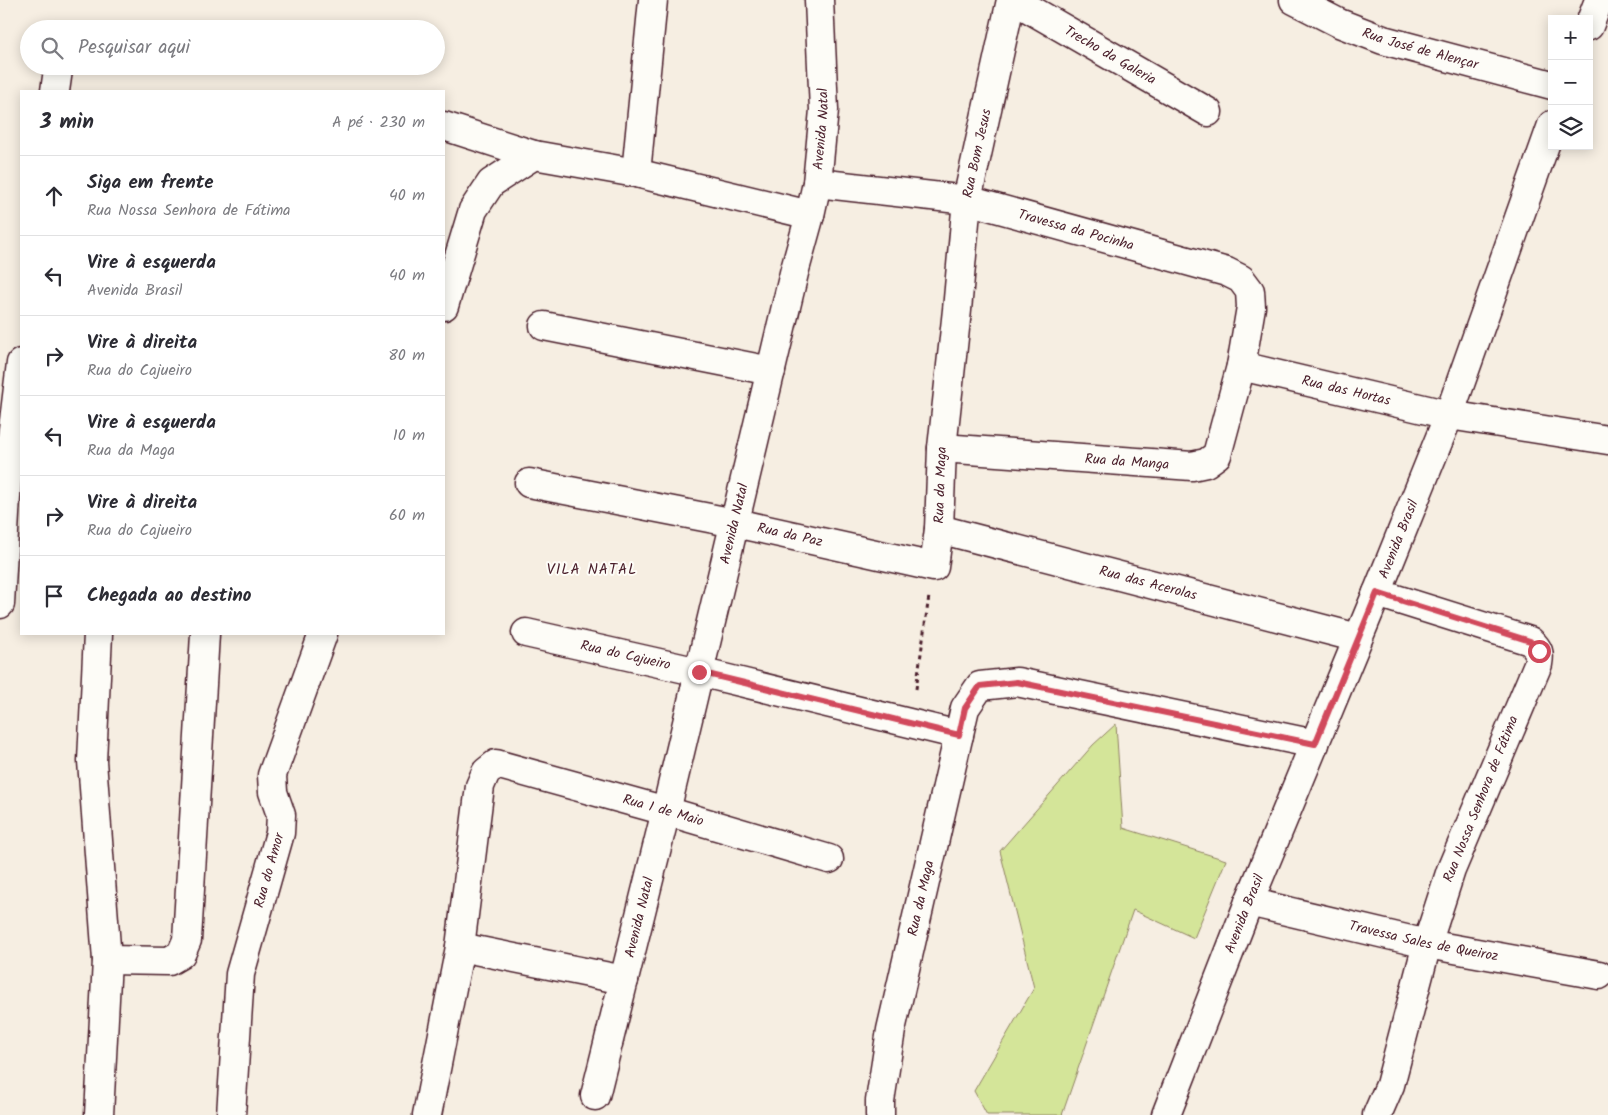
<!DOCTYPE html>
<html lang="pt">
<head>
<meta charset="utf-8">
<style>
  :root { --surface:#fff; --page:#f2f2f3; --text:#2b2b33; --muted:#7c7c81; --line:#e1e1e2 }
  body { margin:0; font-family:Kalam,sans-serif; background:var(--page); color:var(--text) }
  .controls { position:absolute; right:15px; top:15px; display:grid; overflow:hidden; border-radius:0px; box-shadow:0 2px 12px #0003 }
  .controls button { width:45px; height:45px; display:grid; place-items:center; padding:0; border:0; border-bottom:1px solid var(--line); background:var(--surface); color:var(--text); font:25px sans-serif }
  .stop { position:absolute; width:15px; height:15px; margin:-11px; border:4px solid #d1495b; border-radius:50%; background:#fff }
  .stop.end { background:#d1495b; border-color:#fff; box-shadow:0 1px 5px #0008 }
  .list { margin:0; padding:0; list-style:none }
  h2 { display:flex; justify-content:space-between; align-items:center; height:65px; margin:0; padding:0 20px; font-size:21px }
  h2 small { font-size:16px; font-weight:400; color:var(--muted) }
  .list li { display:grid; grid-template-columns:32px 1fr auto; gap:15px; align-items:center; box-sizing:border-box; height:80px; padding:0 20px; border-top:1px solid var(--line) }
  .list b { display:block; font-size:19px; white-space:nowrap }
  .list p { margin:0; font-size:16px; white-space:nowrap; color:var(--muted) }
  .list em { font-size:16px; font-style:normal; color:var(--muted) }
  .icon { flex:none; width:28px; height:28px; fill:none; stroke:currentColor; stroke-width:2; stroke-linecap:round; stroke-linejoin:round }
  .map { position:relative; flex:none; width:1608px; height:1115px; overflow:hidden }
  .search { position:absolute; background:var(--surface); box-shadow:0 2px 12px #0003; left:20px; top:20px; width:425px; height:55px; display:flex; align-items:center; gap:12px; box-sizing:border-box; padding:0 18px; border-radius:28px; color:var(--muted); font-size:19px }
  .panel { position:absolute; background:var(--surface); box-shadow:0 2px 12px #0003; left:20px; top:90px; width:425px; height:545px; border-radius:0px }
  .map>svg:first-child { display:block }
  .green { fill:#d4e599; stroke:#8f8262 }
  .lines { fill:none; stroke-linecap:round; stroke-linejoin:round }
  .minor-casing { stroke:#4a1f2b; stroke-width:31 }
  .tertiary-casing { stroke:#4a1f2b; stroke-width:31 }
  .path { stroke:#4a1f2b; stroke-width:3; stroke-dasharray:4 4; stroke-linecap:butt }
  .minor { stroke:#fdfcf7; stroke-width:28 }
  .tertiary { stroke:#fdfcf7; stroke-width:28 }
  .route { stroke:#d1495b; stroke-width:6 }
  .labels { text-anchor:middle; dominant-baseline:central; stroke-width:4; stroke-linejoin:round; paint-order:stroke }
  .street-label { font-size:14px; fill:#4a1f2b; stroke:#fdfcf7 }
  .neighbourhood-label { font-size:15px; letter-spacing:1px; fill:#4a1f2b; stroke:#fdfcf7 }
</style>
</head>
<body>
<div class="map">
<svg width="1608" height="1115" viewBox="0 0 1608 1115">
  <rect width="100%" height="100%" fill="#f6eee2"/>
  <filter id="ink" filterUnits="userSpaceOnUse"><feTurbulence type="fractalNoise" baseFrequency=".02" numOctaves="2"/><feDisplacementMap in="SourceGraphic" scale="10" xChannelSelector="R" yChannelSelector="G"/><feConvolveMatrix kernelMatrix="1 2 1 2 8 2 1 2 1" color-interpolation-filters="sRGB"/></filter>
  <g filter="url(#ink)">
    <path class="green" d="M 1116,724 L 1123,828 L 1226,860 L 1194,938 L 1133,910 L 1062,1115 L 987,1115 L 974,1091 L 1034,988 L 1000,851 L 1093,745 Z"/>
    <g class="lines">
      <defs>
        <g id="minor">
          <path id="s1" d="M 1014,0 L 1208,112"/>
          <path id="s2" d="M 1294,0 L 1339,23 L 1383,40 L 1552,85"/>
          <path d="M 55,91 L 58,70"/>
          <path d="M 444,126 L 534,155 L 636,173 L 810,215"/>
          <path d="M 636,173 L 653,0"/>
          <path id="s3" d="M 817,183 L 967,200 L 1227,272 L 1241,279 L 1250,291 L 1251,307 L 1241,366 L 1217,455 L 1206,463 L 1192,466 L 942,448"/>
          <path d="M 444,306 L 473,210 L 491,183 L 534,155"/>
          <path d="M 544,326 L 771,371"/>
          <path id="s4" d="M 1241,366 L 1449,415 L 1608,440"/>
          <path id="s5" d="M 529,483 L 735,523 L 934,567 L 939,529 L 942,448 L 957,310 L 967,200 L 1011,0"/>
          <path id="s6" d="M 939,529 L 1358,638"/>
          <path d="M 1377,593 L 1530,641 C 1539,649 1540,653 1538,664 L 1451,870 L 1427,944 L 1390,1085 L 1377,1115"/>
          <path d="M 0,604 L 7,479 L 21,363"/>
          <path id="s7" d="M 526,633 L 699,672 L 959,735"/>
          <path d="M 98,634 L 92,761 L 107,960 L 99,1115"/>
          <path id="s8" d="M 1249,902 L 1427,944 L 1599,975"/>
          <path d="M 460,947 L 624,980"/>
          <path d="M 107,960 L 169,961 L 181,954 L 187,940 L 205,634"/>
          <path id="s9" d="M 595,1096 L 666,811 L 794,273 L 810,215 L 817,183 L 824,110 L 819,0"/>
          <path id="s10" d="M 231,1115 L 240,974 L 280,833 L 281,815 L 273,792 L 272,775 L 323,634"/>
          <path id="s11" d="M 427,1115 L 460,947 L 480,786 L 486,772 L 496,764 L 666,811 L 829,859"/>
          <path id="s12" d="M 880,1115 L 880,1101 L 891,1030 L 965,708 L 980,686 L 1017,682 L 1315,744"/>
        </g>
        <g id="tertiary">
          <path d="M 1589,26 L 1599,0"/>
          <path id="s13" d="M 1166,1115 L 1249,902 L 1377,593 L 1449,415 L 1552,125"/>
        </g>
      </defs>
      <use href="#minor" class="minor-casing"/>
      <use href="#tertiary" class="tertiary-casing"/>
      <path class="path" d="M 916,689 L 929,596"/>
      <use href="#minor" class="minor"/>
      <use href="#tertiary" class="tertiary"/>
    </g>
  </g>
  <g class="lines" filter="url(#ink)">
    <path class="route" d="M 699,672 L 959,735 L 965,708 L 980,686 L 1017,682 L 1315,744 L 1377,593 L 1530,641 L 1539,651"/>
  </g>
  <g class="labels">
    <g class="street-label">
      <text stroke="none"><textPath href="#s2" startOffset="136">Rua José de Alençar</textPath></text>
      <text stroke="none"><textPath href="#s1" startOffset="111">Trecho da Galeria</textPath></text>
      <text stroke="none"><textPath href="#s9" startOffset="994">Avenida Natal</textPath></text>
      <text stroke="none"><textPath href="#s5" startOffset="830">Rua Bom Jesus</textPath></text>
      <text stroke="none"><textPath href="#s3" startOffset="264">Travessa da Pocinha</textPath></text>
      <text stroke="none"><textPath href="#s4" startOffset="108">Rua das Hortas</textPath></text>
      <text transform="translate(1127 462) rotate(4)">Rua da Manga</text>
      <text stroke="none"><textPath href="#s5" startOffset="496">Rua da Maga</textPath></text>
      <text stroke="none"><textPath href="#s9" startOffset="589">Avenida Natal</textPath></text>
      <text stroke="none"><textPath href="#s5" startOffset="266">Rua da Paz</textPath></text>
      <text stroke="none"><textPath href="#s13" startOffset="621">Avenida Brasil</textPath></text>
      <text stroke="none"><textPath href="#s6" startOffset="216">Rua das Acerolas</textPath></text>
      <text stroke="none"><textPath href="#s7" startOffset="102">Rua do Cajueiro</textPath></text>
      <text transform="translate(1481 799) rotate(-68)">Rua Nossa Senhora de Fátima</text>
      <text stroke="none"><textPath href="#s11" startOffset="535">Rua 1 de Maio</textPath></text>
      <text stroke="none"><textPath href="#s10" startOffset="249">Rua do Amor</textPath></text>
      <text stroke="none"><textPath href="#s12" startOffset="221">Rua da Maga</textPath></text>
      <text stroke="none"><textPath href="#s13" startOffset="216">Avenida Brasil</textPath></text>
      <text stroke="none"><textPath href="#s9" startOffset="184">Avenida Natal</textPath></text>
      <text stroke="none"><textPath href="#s8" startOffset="179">Travessa Sales de Queiroz</textPath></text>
    </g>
    <g class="neighbourhood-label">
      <text x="592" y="570">VILA NATAL</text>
    </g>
  </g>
</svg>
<div class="controls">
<button>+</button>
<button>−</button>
<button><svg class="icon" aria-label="layers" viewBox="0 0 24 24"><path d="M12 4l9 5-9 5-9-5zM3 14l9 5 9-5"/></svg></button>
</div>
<div class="stop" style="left:1539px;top:651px"></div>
<div class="stop end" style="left:699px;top:672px"></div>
<div class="search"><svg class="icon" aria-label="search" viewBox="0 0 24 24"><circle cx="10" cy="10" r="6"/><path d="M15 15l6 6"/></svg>Pesquisar aqui</div>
<section class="panel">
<h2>3 min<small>A pé · 230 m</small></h2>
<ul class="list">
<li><svg class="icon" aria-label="ahead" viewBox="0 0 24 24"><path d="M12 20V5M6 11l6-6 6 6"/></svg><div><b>Siga em frente</b><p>Rua Nossa Senhora de Fátima</p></div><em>40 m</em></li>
<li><svg class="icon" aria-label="left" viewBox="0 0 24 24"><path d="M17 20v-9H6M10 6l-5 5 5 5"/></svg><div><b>Vire à esquerda</b><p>Avenida Brasil</p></div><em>40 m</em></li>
<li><svg class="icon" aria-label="right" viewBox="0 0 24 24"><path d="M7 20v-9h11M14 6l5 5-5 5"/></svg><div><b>Vire à direita</b><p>Rua do Cajueiro</p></div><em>80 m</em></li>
<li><svg class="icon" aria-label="left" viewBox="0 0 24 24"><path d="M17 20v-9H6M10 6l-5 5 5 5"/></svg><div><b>Vire à esquerda</b><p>Rua da Maga</p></div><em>10 m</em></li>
<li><svg class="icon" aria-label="right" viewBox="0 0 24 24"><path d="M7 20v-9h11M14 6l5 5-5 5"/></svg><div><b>Vire à direita</b><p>Rua do Cajueiro</p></div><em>60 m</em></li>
<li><svg class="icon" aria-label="arrive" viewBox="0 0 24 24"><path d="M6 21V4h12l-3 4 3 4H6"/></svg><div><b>Chegada ao destino</b></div></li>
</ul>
</section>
</div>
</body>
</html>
